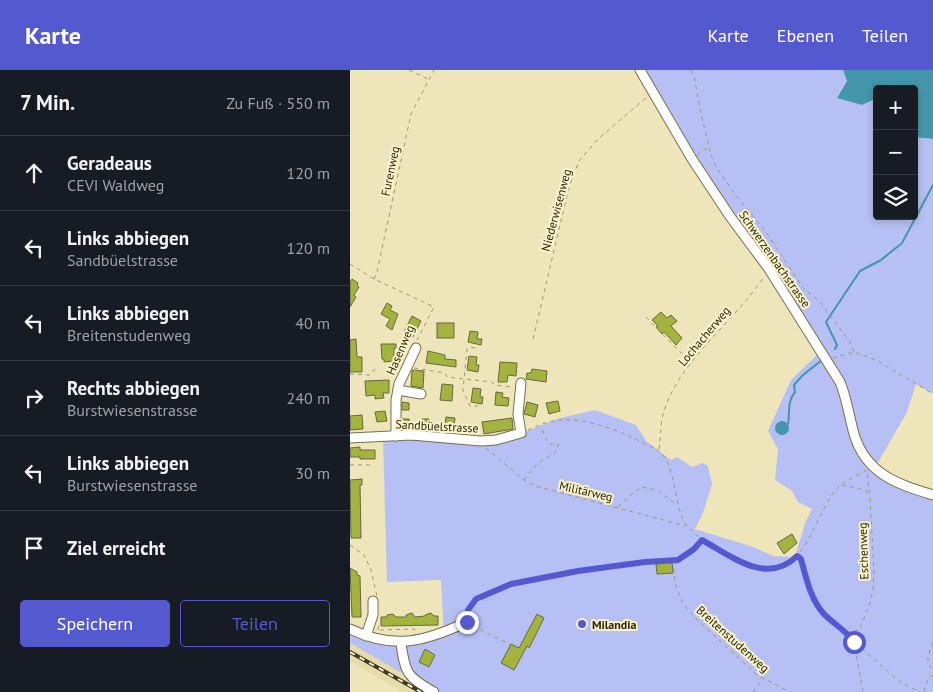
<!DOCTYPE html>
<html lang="de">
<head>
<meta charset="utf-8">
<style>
  :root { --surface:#171b24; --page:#242831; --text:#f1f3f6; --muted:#9ea1a6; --line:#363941; --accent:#5559d0 }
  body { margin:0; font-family:"PT Sans",sans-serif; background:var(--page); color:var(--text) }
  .controls { position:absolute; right:15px; top:15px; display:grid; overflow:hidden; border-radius:5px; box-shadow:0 2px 8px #0003 }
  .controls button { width:45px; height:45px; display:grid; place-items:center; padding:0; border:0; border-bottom:1px solid var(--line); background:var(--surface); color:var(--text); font:25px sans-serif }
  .stop { position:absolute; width:15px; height:15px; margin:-11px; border:4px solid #5559d0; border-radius:50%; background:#fff }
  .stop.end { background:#5559d0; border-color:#fff; box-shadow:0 1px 5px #0008 }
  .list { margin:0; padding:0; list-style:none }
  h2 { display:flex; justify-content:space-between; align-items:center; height:65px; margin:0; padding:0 20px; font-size:21px }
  h2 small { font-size:16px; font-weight:400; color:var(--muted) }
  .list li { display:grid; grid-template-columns:32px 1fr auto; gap:15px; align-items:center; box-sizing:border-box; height:75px; padding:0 20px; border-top:1px solid var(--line) }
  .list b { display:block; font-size:19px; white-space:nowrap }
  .list p { margin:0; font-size:16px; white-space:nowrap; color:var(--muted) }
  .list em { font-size:16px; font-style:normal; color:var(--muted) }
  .actions { display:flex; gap:10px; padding:15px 20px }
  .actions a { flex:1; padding:11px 0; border:1px solid var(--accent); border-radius:5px; text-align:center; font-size:18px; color:var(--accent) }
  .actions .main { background:var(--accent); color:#fff }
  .icon { flex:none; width:28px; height:28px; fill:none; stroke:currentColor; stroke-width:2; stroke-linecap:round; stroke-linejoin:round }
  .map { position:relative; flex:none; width:583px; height:622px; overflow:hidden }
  header { display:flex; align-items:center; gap:30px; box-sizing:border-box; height:70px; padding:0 25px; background:var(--accent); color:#fff }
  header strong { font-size:24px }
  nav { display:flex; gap:28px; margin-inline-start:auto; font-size:18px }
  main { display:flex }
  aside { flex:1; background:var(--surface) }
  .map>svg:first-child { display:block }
  .built { fill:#e7dba9 }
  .green { fill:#b6c0f4 }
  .water { fill:#4496ab }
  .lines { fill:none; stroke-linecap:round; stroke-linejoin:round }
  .stream { stroke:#4496ab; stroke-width:2 }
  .building { fill:#a3b33e; stroke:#636a44 }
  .minor-casing { stroke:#786f48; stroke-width:11 }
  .path { stroke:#9f9878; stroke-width:1; stroke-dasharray:4 4; stroke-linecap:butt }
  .minor { stroke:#fff; stroke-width:9 }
  .rail-casing { stroke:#3e3926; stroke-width:4 }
  .rail { stroke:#fcf3c7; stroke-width:2; stroke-dasharray:5.5; stroke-linecap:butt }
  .route { stroke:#5559d0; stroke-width:6 }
  .poi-dot { fill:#5559d0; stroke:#fcf3c7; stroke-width:2 }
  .labels { text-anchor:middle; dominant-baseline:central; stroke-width:4; stroke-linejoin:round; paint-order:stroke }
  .street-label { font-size:12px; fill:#292515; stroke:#fcf3c7 }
  .poi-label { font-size:12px; font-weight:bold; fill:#292515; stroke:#fcf3c7; text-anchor:start }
</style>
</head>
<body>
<header>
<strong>Karte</strong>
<nav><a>Karte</a><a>Ebenen</a><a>Teilen</a></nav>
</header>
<main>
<aside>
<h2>7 Min.<small>Zu Fuß · 550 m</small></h2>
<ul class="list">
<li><svg class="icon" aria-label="ahead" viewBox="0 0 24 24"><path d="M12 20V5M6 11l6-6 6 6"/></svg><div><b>Geradeaus</b><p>CEVI Waldweg</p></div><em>120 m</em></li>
<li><svg class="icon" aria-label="left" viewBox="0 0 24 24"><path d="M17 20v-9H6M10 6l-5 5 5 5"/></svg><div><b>Links abbiegen</b><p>Sandbüelstrasse</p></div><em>120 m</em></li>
<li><svg class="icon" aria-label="left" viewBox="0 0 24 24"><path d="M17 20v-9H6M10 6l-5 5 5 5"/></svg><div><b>Links abbiegen</b><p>Breitenstudenweg</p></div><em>40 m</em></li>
<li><svg class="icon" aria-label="right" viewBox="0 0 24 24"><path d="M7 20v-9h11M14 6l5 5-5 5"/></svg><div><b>Rechts abbiegen</b><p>Burstwiesenstrasse</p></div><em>240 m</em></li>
<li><svg class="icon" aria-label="left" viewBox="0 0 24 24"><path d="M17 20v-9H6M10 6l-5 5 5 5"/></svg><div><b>Links abbiegen</b><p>Burstwiesenstrasse</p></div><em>30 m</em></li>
<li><svg class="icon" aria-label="arrive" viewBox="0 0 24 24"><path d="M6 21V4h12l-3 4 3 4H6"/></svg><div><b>Ziel erreicht</b></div></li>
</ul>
<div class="actions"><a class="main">Speichern</a><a>Teilen</a></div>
</aside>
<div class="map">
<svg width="583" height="622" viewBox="0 0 583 622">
  <rect width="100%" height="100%" fill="#efe5ba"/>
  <path class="built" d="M 0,573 L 62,608 L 84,622 L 53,622 L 0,591 Z"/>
  <path class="green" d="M 290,0 L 493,0 L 497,11 L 487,27 L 512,35 L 527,28 L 527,146 L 564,146 L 564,67 L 583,69 L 583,324 L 566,314 L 557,342 L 525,398 L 583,424 L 583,622 L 84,622 L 0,573 L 0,559 L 36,571 L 94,562 L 91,510 L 37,512 L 33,367 L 84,370 L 123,376 L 124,371 L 171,363 L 210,348 L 245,340 L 286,355 L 296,371 L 321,390 L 327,387 L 342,397 L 353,393 L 358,396 L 362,414 L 353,443 L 345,459 L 403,477 L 423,486 L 445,487 L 455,453 L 462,439 L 448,432 L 442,421 L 425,410 L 428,379 L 418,361 L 441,310 L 471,281 L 366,126 Z"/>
  <g class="water">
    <path d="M 493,0 L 583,0 L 583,69 L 564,67 L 564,19 L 527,19 L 527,28 L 512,35 L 487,28 L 497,11 Z"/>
    <circle cx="432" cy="358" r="7"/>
  </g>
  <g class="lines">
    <g class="stream">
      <path d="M 485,279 L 487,275 L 476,252 L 510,201 L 531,190 L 552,173 L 583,115"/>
      <path d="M 438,354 C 440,343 437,331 445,322 L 444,315 L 453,305 L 472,290"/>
    </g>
  </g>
  <g class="building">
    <path d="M 2,209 L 8,213 L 7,215 L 9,217 L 4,225 L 6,227 L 0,237 L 0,212 Z"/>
    <path d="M 37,233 L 42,236 L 40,240 L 48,244 L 42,260 L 36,256 L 40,249 L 31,244 Z"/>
    <path d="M 311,242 L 317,248 L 321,245 L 327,251 L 321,256 L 332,268 L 326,275 L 314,262 L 312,264 L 306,257 L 308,256 L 302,250 Z"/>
    <path d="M 62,246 L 71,251 L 63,267 L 54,262 Z"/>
    <rect x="87" y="253" width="17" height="15"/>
    <path d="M 120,261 L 128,262 L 127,269 L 132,269 L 131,275 L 118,272 Z"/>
    <path d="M 6,269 L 7,287 L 12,287 L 12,302 L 0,302 L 0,270 Z"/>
    <path d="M 31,274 L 46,274 L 46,278 L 44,278 L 44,291 L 34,292 L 34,289 L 32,289 Z"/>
    <path d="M 78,281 L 95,285 L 95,289 L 106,290 L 106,297 L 76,293 Z"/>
    <path d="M 119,286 L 127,287 L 126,295 L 129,295 L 128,302 L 117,300 Z"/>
    <path d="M 150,292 L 167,293 L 166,306 L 158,305 L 157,312 L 148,312 Z"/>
    <path d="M 182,299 L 197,301 L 196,312 L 176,309 L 177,303 L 181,303 Z"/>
    <path d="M 62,300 L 74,301 L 73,318 L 61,316 Z"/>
    <path d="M 39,310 L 39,323 L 33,323 L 34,328 L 25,329 L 25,325 L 16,326 L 15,311 Z"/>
    <path d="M 92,314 L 103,315 L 102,331 L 90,330 Z"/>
    <path d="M 123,318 L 131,319 L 130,327 L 133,327 L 132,334 L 121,332 Z"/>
    <path d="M 146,322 L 153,323 L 152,327 L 159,328 L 158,336 L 145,335 Z"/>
    <path d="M 208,331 L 210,341 L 199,344 L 196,333 Z"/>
    <path d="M 52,332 L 59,333 L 59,340 L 52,340 Z"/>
    <path d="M 177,332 L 188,335 L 185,347 L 174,344 Z"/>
    <path d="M 35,341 L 37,351 L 27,352 L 25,342 Z"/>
    <path d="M 12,345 L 13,359 L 0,360 L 0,346 Z"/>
    <path d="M 96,347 L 105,348 L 104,356 L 95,355 Z"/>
    <path d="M 162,348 L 163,359 L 134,364 L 132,352 Z"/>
    <rect x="52" y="349" width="7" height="8"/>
    <path d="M 72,349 L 79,349 L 78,357 L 71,356 Z"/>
    <path d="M 10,377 L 10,380 L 25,380 L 25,389 L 10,389 L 10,387 L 0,387 L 0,378 Z"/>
    <path d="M 12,409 L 12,415 L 10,415 L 11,468 L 1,468 L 0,410 Z"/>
    <path d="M 442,464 L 447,473 L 434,484 L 427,473 Z"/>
    <path d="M 322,492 L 323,503 L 307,504 L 306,494 Z"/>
    <path d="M 0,498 L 7,502 L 7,505 L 10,506 L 11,547 L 2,547 Z"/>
    <path d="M 62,543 L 65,547 L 75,546 L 75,545 L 81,543 L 84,546 L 88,546 L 88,555 L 31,556 L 31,547 L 37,547 L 37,545 L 43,544 L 46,547 L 56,547 L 56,545 Z"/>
    <path d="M 187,544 L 194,548 L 179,578 L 177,576 L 164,600 L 151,593 L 161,574 L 169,578 Z"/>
    <path d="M 75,579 L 85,585 L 79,597 L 69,592 Z"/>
  </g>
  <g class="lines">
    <defs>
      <g id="minor">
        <path d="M 290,0 L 342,89 L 379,145 L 419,199 L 490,312 C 497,329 499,346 504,364 C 516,404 547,414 583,425"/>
        <path d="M 48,320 L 71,324"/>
        <path d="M 46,366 L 46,330 L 49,314 L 66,278"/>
        <path d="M 0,368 L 61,365 L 131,371 L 146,370 L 171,363 L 168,344 L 171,313"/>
        <path d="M 0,559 C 44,580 74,572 117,552"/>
        <path d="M 16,566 L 23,545 L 23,531"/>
        <path d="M 51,573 C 55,603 57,607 84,622"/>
      </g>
    </defs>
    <use href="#minor" class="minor-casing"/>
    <g class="path">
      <path d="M 59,0 L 78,9"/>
      <path d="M 341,0 L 344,6 L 351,44 L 361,85 L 365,95 L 384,123 L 416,162 L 453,218 L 470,232 L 500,272 L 504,282"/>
      <path d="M 347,85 L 358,77"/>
      <path d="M 424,192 L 429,185"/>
      <path d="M 0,194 L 24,209 L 84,237 L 67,270"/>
      <path d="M 24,209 L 27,202 L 61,44 L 84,0"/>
      <path d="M 296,247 L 329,281 L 341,291"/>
      <path d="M 183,269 L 219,117 L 229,91 L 247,70 L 297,27"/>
      <path d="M 125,278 L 120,277 L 117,279 L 113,320 L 120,336 L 128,336"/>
      <path d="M 483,288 L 504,282 L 526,290 L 583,324"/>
      <path d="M 64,298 L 95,303 L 97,307 L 142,312 L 145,315 L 162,317"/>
      <path d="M 0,304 L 20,305 L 27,297"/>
      <path d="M 178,360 C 188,355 199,351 210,350 C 235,347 276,363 297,375 C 302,377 307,378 310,382 C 327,398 323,433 335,453 C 344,468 388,492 405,497 C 414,500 426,500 435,496 C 457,486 469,440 485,421 C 493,411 506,406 517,400"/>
      <path d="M 136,378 L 174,410 L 185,416 L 336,456"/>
      <path d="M 309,379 C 311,367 310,353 314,341 C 326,301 367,264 394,233 C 401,225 408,215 415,206"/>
      <path d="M 0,395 L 22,395"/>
      <path d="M 174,410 L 188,393 L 207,381 L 208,374 L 199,374 L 190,356"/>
      <path d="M 492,415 L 516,420 L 518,424"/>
      <path d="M 268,437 L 282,424 L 292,417 L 307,420 L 327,435"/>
      <path d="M 351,470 L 325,494 L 324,501 L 325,513 L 333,534 L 343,546 L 407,605 L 440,622"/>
      <path d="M 0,475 L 14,485 L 21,500 L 27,526"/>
      <path d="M 448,486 L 451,489 L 466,533 L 473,544 L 496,562 L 504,572 L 513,622"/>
      <path d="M 117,546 L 120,535 L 126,529 L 161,514 L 228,501 L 295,491 L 328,490"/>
      <path d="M 123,556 L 161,575"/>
      <path d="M 28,560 L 29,552"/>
      <path d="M 30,560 L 64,559 L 68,562"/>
      <path d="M 496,562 L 502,562 L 510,559 L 520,533 L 523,520 L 524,501 L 520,429 L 517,401"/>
      <path d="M 583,572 C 579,583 574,591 583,600"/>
      <path d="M 506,574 L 510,559"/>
      <path d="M 505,575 L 510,577 L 550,612 L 570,622"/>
      <path d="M 403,622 L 413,609"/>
      <path d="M 574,622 L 578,609 L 583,604"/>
    </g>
    <use href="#minor" class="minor"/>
    <defs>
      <path id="rail" d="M 0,582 L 71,622"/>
    </defs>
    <use href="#rail" class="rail-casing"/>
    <use href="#rail" class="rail"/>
  </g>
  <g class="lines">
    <path class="route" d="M 117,552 L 118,540 L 126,529 L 161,514 L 228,501 L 295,492 L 328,490 L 344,479 L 352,470 C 381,486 417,516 447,486 L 451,489 C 456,507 460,528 473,543 C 482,553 496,560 504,572"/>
  </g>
  <circle class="poi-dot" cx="232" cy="554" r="5"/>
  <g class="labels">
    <g class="street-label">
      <text transform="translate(40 101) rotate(-78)">Furenweg</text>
      <text transform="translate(206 140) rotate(-75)">Niederwisenweg</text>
      <text transform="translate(425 189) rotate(55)">Schwerzenbachstrasse</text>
      <text transform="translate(354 266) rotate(-50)">Lochacherweg</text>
      <text transform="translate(50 280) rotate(-67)">Hasenweg</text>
      <text transform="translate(87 356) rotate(3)">Sandbüelstrasse</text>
      <text transform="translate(236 421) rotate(13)">Militärweg</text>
      <text transform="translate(513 481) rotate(-92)">Eschenweg</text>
      <text transform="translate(383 569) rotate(42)">Breitenstudenweg</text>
    </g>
    <g class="poi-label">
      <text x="242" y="554">Milandia</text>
    </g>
  </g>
</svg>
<div class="controls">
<button>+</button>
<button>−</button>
<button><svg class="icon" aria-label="layers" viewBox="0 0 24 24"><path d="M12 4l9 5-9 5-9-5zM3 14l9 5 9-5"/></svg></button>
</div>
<div class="stop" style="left:504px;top:572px"></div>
<div class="stop end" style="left:117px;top:552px"></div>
</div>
</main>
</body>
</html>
